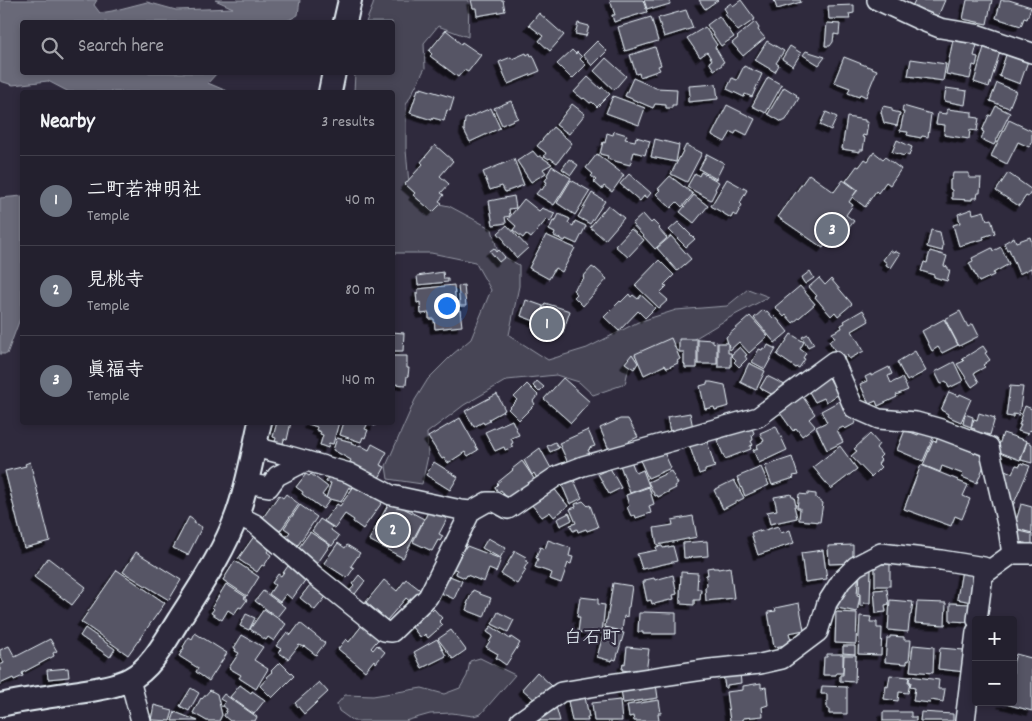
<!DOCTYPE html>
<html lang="en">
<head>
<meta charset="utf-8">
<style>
  :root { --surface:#23202e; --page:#2f2d3a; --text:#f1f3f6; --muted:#a3a3aa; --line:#403e4a; --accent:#ffd166 }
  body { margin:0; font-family:Dekko,"Klee One",sans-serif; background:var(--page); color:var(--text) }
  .controls { position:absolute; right:15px; bottom:15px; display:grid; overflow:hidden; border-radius:5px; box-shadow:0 2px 8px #0003 }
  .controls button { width:45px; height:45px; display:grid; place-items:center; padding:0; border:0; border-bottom:1px solid var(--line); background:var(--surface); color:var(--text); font:25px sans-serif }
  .you { position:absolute; left:446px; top:305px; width:18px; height:18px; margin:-12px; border:4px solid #fff; border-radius:50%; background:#1a73e8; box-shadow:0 0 0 8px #1a73e833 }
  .badge { display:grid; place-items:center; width:32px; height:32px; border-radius:50%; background:var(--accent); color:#fff; font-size:16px; font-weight:700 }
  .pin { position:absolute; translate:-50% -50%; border:2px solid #fff; box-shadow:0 1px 5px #0006 }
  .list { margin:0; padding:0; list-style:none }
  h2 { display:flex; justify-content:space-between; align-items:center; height:65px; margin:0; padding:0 20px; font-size:21px }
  h2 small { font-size:16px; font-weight:400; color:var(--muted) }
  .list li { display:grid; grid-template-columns:32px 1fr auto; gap:15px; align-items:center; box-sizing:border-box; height:90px; padding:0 20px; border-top:1px solid var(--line) }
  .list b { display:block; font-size:19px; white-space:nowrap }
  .list p { margin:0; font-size:16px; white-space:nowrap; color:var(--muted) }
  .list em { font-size:16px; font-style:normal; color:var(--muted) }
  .icon { flex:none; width:28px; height:28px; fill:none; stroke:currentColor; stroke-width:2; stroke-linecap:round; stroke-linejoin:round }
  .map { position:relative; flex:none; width:1032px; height:721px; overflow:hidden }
  .search { position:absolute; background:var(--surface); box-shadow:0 2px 8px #0003; left:20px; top:20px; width:375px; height:55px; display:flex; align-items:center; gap:12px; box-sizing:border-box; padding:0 18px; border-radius:5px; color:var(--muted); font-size:19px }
  .panel { position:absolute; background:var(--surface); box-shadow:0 2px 8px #0003; left:20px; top:90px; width:375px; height:335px; border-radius:5px }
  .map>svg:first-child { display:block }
  .green { fill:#464455; stroke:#979aa6 }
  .water { fill:#696978; stroke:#9c9fab }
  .building { fill:#575565; stroke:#e8f1f8; filter:url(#shadow) }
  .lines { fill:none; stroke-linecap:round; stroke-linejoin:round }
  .minor-casing { stroke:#e8f1f8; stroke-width:22 }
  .tertiary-casing { stroke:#e8f1f8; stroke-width:26 }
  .minor { stroke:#2f2a3d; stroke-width:19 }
  .tertiary { stroke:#2f2a3d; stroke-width:22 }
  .labels { text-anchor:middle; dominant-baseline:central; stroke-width:4.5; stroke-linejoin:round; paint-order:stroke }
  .neighbourhood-label { font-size:19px; fill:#e8f1f8; stroke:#2f2a3d }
</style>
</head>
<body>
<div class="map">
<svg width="1032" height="721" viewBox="0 0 1032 721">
  <defs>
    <filter id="shadow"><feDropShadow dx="-4.5" dy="4.5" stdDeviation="0" flood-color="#0009"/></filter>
  </defs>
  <rect width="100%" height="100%" fill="#2f2a3d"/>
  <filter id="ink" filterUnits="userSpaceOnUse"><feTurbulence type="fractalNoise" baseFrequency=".02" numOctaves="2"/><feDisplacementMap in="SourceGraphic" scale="10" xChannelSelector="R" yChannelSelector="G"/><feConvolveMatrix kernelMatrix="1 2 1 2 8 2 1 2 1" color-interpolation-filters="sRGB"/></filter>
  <g filter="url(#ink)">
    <g class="green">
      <path d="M 374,0 L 469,0 L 468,37 L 438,26 L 424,43 L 425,68 L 406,105 L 406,150 L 409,184 L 425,201 L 449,206 L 492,229 L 498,253 L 519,265 L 519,286 L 509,335 L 548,360 L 587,348 L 638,322 L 676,310 L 727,306 L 748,289 L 769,297 L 729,318 L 689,342 L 660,347 L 630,362 L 625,384 L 593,395 L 579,382 L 556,375 L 507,380 L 464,405 L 427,433 L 428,456 L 422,484 L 388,479 L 386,466 L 415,400 L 428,379 L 453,354 L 471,339 L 491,290 L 475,262 L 431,253 L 393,253 L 392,92 L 354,92 L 355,73 L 392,72 L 392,22 L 366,22 L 373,5 Z"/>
      <path d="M 480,658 L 515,675 L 481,714 L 473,716 L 452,713 L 430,714 L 405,721 L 353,721 L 339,711 L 337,704 L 345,695 L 373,696 L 422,688 L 444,694 L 460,688 L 467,676 L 470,661 Z"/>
    </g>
    <g class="water">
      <path d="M 0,0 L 97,0 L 94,5 L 100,13 L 112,11 L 147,2 L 176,10 L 233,8 L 215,0 L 300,0 L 298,15 L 285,22 L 22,22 L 22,72 L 217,73 L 208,83 L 229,92 L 69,92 L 48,81 L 13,85 L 0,81 Z"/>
      <path d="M 22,196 L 22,321 L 20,319 L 7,354 L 0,354 L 0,198 Z"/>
    </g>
    <g class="building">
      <path d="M 471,0 L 503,0 L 505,11 L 477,16 L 476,8 L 473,8 Z"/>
      <path d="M 610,0 L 643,0 L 647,12 L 614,22 L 612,15 L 615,15 Z"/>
      <path d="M 644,0 L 669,0 L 670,4 L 653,9 L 653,7 L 647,9 Z"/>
      <path d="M 699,0 L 718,0 L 705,9 Z"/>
      <path d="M 741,0 L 755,19 L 738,31 L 725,14 L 727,13 L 724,8 L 731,3 L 733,6 Z"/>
      <path d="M 774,0 L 800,0 L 801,2 L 777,9 Z"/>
      <path d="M 915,0 L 945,0 L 936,21 L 911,9 Z"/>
      <path d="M 967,0 L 992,0 L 987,24 L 963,19 Z"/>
      <path d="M 1001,0 L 1009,0 L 1031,7 L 1027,19 L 1024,18 L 1021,26 L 996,18 Z"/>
      <path d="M 854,5 L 854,13 L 849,14 L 850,19 L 829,19 L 828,6 Z"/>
      <path d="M 686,10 L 693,28 L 664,37 L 658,18 Z"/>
      <path d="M 539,13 L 564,35 L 550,51 L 539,41 L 543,36 L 529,25 Z"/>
      <path d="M 719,16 L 734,37 L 721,46 L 707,25 Z"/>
      <path d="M 651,17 L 658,41 L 625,51 L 618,27 Z"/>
      <path d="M 755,22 L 759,28 L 758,30 L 765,38 L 743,56 L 732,43 L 738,38 L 737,37 Z"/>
      <path d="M 578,23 L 589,26 L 586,36 L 575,34 Z"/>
      <path d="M 827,23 L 840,24 L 839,35 L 834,34 L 833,42 L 830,46 L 825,46 Z"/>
      <path d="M 705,27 L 717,45 L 715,47 L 724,62 L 722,63 L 722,65 L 714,70 L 709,62 L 712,60 L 707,52 L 700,57 L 687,38 Z"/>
      <path d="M 446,30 L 456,38 L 455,39 L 461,44 L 462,42 L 481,55 L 468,72 L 464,70 L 458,77 L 430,56 L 432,54 L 429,51 Z"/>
      <path d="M 953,40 L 977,45 L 974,56 L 978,57 L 976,66 L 973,65 L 970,79 L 946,74 Z"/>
      <path d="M 597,41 L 607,51 L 592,66 L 583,55 Z"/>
      <path d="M 767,41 L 784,51 L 776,63 L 779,65 L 775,72 L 755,60 Z"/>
      <path d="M 790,46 L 801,53 L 793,66 L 782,59 Z"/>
      <path d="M 655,47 L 661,65 L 658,66 L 660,70 L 640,77 L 639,73 L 636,74 L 630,55 Z"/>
      <path d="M 984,47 L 1000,52 L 989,87 L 974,82 Z"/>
      <path d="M 572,50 L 576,54 L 577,52 L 582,57 L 580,59 L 586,65 L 572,79 L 557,64 Z"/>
      <path d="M 806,51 L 825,57 L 819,65 L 803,55 Z"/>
      <path d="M 1007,52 L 1028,61 L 1020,84 L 999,76 Z"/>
      <path d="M 526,53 L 527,55 L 530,53 L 531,56 L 533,55 L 540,71 L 508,84 L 499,62 L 511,57 L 512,59 Z"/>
      <path d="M 844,57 L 877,70 L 866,97 L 860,94 L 859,97 L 848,93 L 850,88 L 834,82 Z"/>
      <path d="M 606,58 L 626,76 L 614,90 L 594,71 Z"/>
      <path d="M 911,59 L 946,64 L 943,81 L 908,76 Z"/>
      <path d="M 744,66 L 762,74 L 752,97 L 745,94 L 744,97 L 727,89 L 732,78 L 737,80 Z"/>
      <path d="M 588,77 L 601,89 L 602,87 L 610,94 L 597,107 L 592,102 L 590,103 L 584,98 L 583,99 L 574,92 Z"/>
      <path d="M 768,77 L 782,85 L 766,113 L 752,106 Z"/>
      <path d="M 633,78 L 656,88 L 677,89 L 676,105 L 672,105 L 672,108 L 666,108 L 666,105 L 655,104 L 653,108 L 625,96 Z"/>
      <path d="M 997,83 L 1016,91 L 1009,108 L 990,101 Z"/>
      <path d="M 716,84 L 718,99 L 688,102 L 688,97 L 690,96 L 689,86 Z"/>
      <path d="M 784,87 L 797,95 L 796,96 L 799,98 L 786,120 L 782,122 L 768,114 Z"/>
      <path d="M 421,88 L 454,98 L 450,111 L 447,110 L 444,121 L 433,118 L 432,120 L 410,113 L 418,89 L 421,90 Z"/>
      <path d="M 946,88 L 967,91 L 965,105 L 944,101 Z"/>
      <path d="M 613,96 L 645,108 L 639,125 L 606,113 Z"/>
      <path d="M 511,101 L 518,118 L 502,125 L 494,108 Z"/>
      <path d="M 572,104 L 585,114 L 569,134 L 556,125 Z"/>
      <path d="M 727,105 L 755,119 L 747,135 L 737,130 L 735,134 L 731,132 L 725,142 L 712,135 Z"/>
      <path d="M 883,106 L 892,108 L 892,111 L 900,113 L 897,126 L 884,123 L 881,112 Z"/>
      <path d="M 903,106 L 931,114 L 928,137 L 922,136 L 921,138 L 907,135 L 908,132 L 900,131 L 904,112 L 902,112 Z"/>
      <path d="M 996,106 L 1010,113 L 994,145 L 981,139 L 984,132 L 982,131 L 989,115 L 991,116 Z"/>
      <path d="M 491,108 L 500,128 L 470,142 L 464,130 L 465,119 Z"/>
      <path d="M 947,109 L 972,112 L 972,117 L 979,118 L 977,131 L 970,130 L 969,139 L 944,135 L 945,125 L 936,124 L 938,113 L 947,114 Z"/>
      <path d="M 826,112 L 837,117 L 831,130 L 820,125 Z"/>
      <path d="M 847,117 L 865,120 L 865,122 L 868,122 L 866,136 L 863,135 L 862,137 L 865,138 L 863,150 L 860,150 L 860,152 L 842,149 Z"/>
      <path d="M 1009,120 L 1032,131 L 1032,141 L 1029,147 L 1018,142 L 1007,164 L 991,156 Z"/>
      <path d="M 553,127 L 572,143 L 557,163 L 550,158 L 549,159 L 544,156 L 546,153 L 537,146 Z"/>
      <path d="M 614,131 L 627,135 L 625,139 L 635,141 L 636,137 L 650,141 L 648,148 L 647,148 L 645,155 L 634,152 L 630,165 L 607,159 L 608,156 L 600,154 L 603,142 L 605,143 L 607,133 L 613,135 Z"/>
      <path d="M 655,139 L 679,145 L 676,162 L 651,157 Z"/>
      <path d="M 897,140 L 912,147 L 909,156 L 905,154 L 904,156 L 892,152 Z"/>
      <path d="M 435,145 L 453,161 L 440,176 L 449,184 L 441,193 L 444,195 L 439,201 L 442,203 L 433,212 L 413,195 L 415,193 L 405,184 L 423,164 L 421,162 Z"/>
      <path d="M 686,145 L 702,153 L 687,182 L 671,174 Z"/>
      <path d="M 533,151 L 538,157 L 540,156 L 552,164 L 543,169 L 546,173 L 531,182 L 517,161 Z"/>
      <path d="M 874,152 L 883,159 L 885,157 L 901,169 L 890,185 L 886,182 L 878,193 L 876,191 L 865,207 L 852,197 L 858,190 L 846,181 L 857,166 L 859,167 L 865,159 L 868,161 Z"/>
      <path d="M 597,154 L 624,175 L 612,192 L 604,186 L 602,189 L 594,182 L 596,180 L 591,176 L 593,174 L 586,168 Z"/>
      <path d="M 707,154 L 724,163 L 716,179 L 699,169 Z"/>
      <path d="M 514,159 L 524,185 L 505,192 L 502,186 L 490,190 L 483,172 Z"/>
      <path d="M 569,159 L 578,165 L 571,175 L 562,169 Z"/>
      <path d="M 552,166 L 571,178 L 554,205 L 536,194 L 540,189 L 542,190 L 547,182 L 545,181 L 548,176 L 547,175 Z"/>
      <path d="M 701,172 L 719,182 L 715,189 L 716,190 L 711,200 L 687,187 L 695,173 L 699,176 Z"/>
      <path d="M 953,173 L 969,173 L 969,178 L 981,178 L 980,193 L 978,193 L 977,198 L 972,198 L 972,200 L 952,199 L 952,190 L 950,189 L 950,180 L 952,179 Z"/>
      <path d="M 1008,173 L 1032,190 L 1028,197 L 1026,196 L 1019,206 L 996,191 Z"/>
      <path d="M 629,174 L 651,193 L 647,198 L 644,196 L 640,201 L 620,184 Z"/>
      <path d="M 809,174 L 834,192 L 843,180 L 857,190 L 849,202 L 853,205 L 846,215 L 854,221 L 837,244 L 830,239 L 823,248 L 778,217 Z"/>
      <path d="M 670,176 L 693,194 L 682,207 L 677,202 L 671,208 L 656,194 L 660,190 L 658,189 Z"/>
      <path d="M 727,179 L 747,190 L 740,203 L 742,205 L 736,216 L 733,214 L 731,218 L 711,206 Z"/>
      <path d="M 571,180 L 590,191 L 575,215 L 557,203 Z"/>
      <path d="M 592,193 L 605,201 L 590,224 L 578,217 Z"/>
      <path d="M 694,195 L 708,206 L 694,223 L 680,212 Z"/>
      <path d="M 514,196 L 516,208 L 509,209 L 510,216 L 505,217 L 506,223 L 493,225 L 489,201 Z"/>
      <path d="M 524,199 L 539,211 L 542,208 L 555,213 L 550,222 L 547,219 L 531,238 L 526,234 L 523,238 L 513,230 L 516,226 L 508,219 Z"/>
      <path d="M 608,205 L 624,218 L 605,240 L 590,227 Z"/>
      <path d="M 972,209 L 973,214 L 984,211 L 987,220 L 991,219 L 995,233 L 983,237 L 984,239 L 959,246 L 953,225 L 960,223 L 958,214 Z"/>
      <path d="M 559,214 L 570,219 L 568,223 L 573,226 L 575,221 L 586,226 L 577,244 L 566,239 L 565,241 L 554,236 L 555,233 L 549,230 L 553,221 L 555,222 Z"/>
      <path d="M 643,214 L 651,223 L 653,221 L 660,228 L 659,229 L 667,238 L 655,249 L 632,224 Z"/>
      <path d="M 678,222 L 695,239 L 686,247 L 669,230 Z"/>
      <path d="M 507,225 L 528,248 L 517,258 L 503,242 L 505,241 L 498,233 Z"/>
      <path d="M 631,229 L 644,240 L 628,257 L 615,246 Z"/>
      <path d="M 931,230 L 940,232 L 943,246 L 942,251 L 927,247 Z"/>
      <path d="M 546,235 L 575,248 L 562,272 L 555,268 L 549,279 L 529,268 Z"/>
      <path d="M 671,236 L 691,259 L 677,271 L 657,248 Z"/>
      <path d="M 1014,237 L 1016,242 L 1030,237 L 1032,243 L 1032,273 L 1031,268 L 1019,274 L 1009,249 L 1007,250 L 1004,243 Z"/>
      <path d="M 1001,247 L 1009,264 L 993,273 L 994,275 L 979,282 L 969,263 L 973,261 L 972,258 L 992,248 L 993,251 Z"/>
      <path d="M 494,248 L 497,252 L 499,250 L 505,257 L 499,262 L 490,251 Z"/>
      <path d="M 890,250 L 894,253 L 895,251 L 900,254 L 891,268 L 886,265 L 887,263 L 883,260 Z"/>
      <path d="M 930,251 L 947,256 L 944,266 L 948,267 L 948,270 L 950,270 L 947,281 L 934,277 L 934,275 L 921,271 L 924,262 L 927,263 Z"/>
      <path d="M 659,260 L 674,275 L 664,285 L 667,286 L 660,293 L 668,300 L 659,308 L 635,285 Z"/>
      <path d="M 592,267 L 595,269 L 595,268 L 607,279 L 583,306 L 574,297 L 577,294 L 573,290 L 584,278 L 583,277 Z"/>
      <path d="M 810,271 L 814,278 L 805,284 L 801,278 Z"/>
      <path d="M 443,272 L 444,279 L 448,279 L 448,282 L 418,285 L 417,276 Z"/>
      <path d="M 819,278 L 825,285 L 831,279 L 852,304 L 838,316 L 835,312 L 831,316 L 815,297 L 817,296 L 809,287 Z"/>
      <path d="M 454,285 L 456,306 L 438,308 L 439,312 L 460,310 L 462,326 L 435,329 L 434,319 L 429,319 L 429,313 L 421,314 L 420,302 L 417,303 L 416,293 L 418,293 L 418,289 Z"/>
      <path d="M 464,285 L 466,306 L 460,306 L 458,286 Z"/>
      <path d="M 800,286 L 815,304 L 793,323 L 786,315 L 784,317 L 775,307 Z"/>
      <path d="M 629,294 L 631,297 L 633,295 L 638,299 L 641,295 L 655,308 L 645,318 L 638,311 L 619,331 L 604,317 L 620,301 L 621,302 Z"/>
      <path d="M 526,300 L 543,306 L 537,322 L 521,316 Z"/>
      <path d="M 545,303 L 570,311 L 562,335 L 537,327 Z"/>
      <path d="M 763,310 L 765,312 L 767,311 L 773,318 L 775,316 L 788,332 L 775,343 L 754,318 Z"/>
      <path d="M 863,310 L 869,321 L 852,331 L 864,351 L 849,359 L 847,355 L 840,359 L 829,341 L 835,338 L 832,333 L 842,328 L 841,325 L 845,323 L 844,321 Z"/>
      <path d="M 960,311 L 968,327 L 973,324 L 979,336 L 959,346 L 945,319 Z"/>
      <path d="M 750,316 L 768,336 L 749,353 L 739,342 L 730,350 L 726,337 Z"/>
      <path d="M 944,319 L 958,345 L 942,353 L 938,347 L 932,351 L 922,331 Z"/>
      <path d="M 392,332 L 404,333 L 403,351 L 392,351 Z"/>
      <path d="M 791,334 L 804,342 L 800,349 L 806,353 L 803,358 L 805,359 L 799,368 L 797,367 L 796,368 L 777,355 Z"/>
      <path d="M 808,334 L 814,344 L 808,347 L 802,337 Z"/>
      <path d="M 671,338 L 680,359 L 677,361 L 678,363 L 667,368 L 665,365 L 644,375 L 635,354 Z"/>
      <path d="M 679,339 L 697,339 L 697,368 L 685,368 L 685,365 L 684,364 L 684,352 L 679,352 Z"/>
      <path d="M 698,339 L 713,340 L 713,343 L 717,342 L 717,364 L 698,364 Z"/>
      <path d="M 718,343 L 728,343 L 728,353 L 731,353 L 731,367 L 718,367 Z"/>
      <path d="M 768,345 L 776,349 L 765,369 L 752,362 L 759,349 L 762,350 L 763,348 L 766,349 Z"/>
      <path d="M 983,346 L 987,352 L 985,353 L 990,360 L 983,365 L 985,367 L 974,373 L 979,382 L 972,387 L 957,364 L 964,361 L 962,359 Z"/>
      <path d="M 740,347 L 747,355 L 745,356 L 747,359 L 739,367 L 734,362 L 736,360 L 731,355 Z"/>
      <path d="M 915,351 L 926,371 L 907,381 L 897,362 Z"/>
      <path d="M 632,354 L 638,363 L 634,369 L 625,363 Z"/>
      <path d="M 392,356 L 407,356 L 407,368 L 409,368 L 408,376 L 407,376 L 406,385 L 393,384 Z"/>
      <path d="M 954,362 L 963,381 L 949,388 L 946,381 L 941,384 L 935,372 Z"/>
      <path d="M 749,363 L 765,371 L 756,390 L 740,382 Z"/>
      <path d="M 889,367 L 892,374 L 888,376 L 891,383 L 902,378 L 908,390 L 896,395 L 897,397 L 878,406 L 876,401 L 869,404 L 860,384 L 867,381 L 865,377 L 871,374 L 871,376 Z"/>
      <path d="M 827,374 L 832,383 L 835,381 L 841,393 L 826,402 L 824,398 L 815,402 L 808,390 Z"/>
      <path d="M 767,376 L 785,385 L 782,392 L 775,396 L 760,388 Z"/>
      <path d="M 563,378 L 590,402 L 571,423 L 544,399 Z"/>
      <path d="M 537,381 L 544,387 L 539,392 L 533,386 Z"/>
      <path d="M 707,382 L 711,382 L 725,385 L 729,406 L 715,410 L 714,407 L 705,409 L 700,386 L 707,384 Z"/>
      <path d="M 527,384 L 538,395 L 533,401 L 535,404 L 519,420 L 508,409 L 517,400 L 514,397 Z"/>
      <path d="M 1010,386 L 1023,387 L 1019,415 L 1013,414 L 1013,417 L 1006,416 Z"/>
      <path d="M 949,392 L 959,396 L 960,394 L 971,399 L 961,422 L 947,416 L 948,414 L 941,410 Z"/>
      <path d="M 800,393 L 815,414 L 809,419 L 815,426 L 802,436 L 796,428 L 793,431 L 778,410 Z"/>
      <path d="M 497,394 L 505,410 L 489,419 L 490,421 L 484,424 L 483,422 L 474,427 L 465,411 Z"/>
      <path d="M 845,398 L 858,418 L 854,420 L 856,423 L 845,429 L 843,427 L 837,430 L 843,442 L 827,450 L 816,427 L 827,422 L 821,411 Z"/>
      <path d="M 1025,406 L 1032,409 L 1032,431 L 1029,430 L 1028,434 L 1018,431 L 1021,425 L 1019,425 L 1021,420 L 1020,419 Z"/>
      <path d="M 690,413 L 693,428 L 670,432 L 667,417 Z"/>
      <path d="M 979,413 L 995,418 L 990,435 L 974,431 L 975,429 L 971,428 L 974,419 L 977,420 Z"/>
      <path d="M 965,414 L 973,417 L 971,427 L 963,424 Z"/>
      <path d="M 460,418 L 478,450 L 468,456 L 465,452 L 448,463 L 444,458 L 442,459 L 428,437 Z"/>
      <path d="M 620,419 L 628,419 L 638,437 L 629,441 L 630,443 L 610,452 L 600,428 Z"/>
      <path d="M 512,420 L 519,435 L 511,438 L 513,443 L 511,444 L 513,447 L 505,450 L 504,447 L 495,451 L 485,432 Z"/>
      <path d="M 277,422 L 291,422 L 287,440 L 284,439 L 283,444 L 275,442 L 276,438 L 273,437 Z"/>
      <path d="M 309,422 L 339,422 L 333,444 L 329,443 L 328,448 L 320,445 L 323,435 L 320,434 L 321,432 L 316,430 L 317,427 L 308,424 Z"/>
      <path d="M 344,422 L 376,422 L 375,426 L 368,423 L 365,429 L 368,430 L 365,438 L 363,437 L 361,442 L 340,435 Z"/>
      <path d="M 751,426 L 754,433 L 752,435 L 753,440 L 751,441 L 753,445 L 750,446 L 751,449 L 725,459 L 717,440 Z"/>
      <path d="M 776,426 L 787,450 L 759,463 L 753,450 L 758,448 L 757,445 L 764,441 L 760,433 Z"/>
      <path d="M 922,426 L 936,431 L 923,461 L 897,450 L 905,430 L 918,435 Z"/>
      <path d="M 588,430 L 595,446 L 589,448 L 590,449 L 588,450 L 590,454 L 568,463 L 559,443 Z"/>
      <path d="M 1003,433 L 1027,441 L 1020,460 L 997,451 Z"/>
      <path d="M 870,434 L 879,444 L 876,448 L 882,455 L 879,458 L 881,460 L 878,464 L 881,467 L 871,477 L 851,456 L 857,451 L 854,449 Z"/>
      <path d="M 939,434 L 953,439 L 951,443 L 985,457 L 983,462 L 985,463 L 977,483 L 962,477 L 963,474 L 942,466 L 940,472 L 923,465 L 933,441 L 936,442 Z"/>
      <path d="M 337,438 L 352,442 L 351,444 L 359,446 L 360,445 L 369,450 L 372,444 L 387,452 L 380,465 L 385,467 L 379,478 L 350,462 L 351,460 L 333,450 Z"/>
      <path d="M 707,441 L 715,467 L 705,470 L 705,472 L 699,474 L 689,444 L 694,443 L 695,445 Z"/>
      <path d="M 555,442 L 559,448 L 550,452 L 547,446 Z"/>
      <path d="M 1027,442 L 1032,444 L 1032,463 L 1021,460 Z"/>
      <path d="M 840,446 L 857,469 L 831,489 L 813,467 Z"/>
      <path d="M 540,448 L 553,472 L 538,480 L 534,473 L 532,475 L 524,460 Z"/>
      <path d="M 663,450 L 671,468 L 648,478 L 640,460 Z"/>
      <path d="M 792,457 L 798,475 L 793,476 L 794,478 L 772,485 L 765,466 Z"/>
      <path d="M 522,461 L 537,483 L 509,502 L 501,490 L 498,492 L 495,487 L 498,484 L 497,483 L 513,470 L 512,469 Z"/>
      <path d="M 631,461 L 636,473 L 643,470 L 649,486 L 630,493 L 620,465 Z"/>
      <path d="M 30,462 L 50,541 L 24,548 L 5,471 L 26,466 L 25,464 Z"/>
      <path d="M 434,462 L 458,477 L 450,490 L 426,475 Z"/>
      <path d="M 1021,463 L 1030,466 L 1012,508 L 1002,476 L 1005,470 L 1012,473 L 1016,465 L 1020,466 Z"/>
      <path d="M 921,465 L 958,480 L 958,481 L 968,485 L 963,496 L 970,499 L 962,519 L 955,516 L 951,526 L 904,509 Z"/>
      <path d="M 761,467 L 769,485 L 745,496 L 737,477 Z"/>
      <path d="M 610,468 L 621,488 L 609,494 L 598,474 Z"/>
      <path d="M 671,471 L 678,484 L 675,486 L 676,488 L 658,497 L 657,495 L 655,496 L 648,482 Z"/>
      <path d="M 329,473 L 355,481 L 352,489 L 349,487 L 341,502 L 326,498 L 331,483 L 326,482 Z"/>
      <path d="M 306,474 L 309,476 L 311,474 L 328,487 L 322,495 L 330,500 L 323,509 L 302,494 L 303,492 L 296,487 Z"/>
      <path d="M 573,478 L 582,498 L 570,504 L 561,483 Z"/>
      <path d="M 734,480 L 744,498 L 723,509 L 714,490 Z"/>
      <path d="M 357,482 L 386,497 L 363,529 L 353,522 L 354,520 L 345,514 L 335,528 L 324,521 L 337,504 L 340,506 Z"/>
      <path d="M 553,487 L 568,506 L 554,517 L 550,512 L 542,517 L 531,504 Z"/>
      <path d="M 649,487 L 654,504 L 649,506 L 651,513 L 636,518 L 635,515 L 631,516 L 627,507 L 629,506 L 626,495 Z"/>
      <path d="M 808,493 L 816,494 L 816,498 L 823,503 L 820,522 L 799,520 L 800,508 L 797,508 L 799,494 L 808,495 Z"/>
      <path d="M 286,494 L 299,504 L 280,531 L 262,519 L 279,495 L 283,498 Z"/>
      <path d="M 791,494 L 792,497 L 794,497 L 796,506 L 794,506 L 797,518 L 770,524 L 767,512 L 777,510 L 774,497 Z"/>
      <path d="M 390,501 L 424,519 L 403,558 L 369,540 Z"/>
      <path d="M 583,501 L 588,506 L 590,505 L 598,527 L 587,531 L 586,529 L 578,532 L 577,529 L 573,531 L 570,525 L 576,523 L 570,509 L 576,507 L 575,504 Z"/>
      <path d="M 1021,504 L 1032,507 L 1032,533 L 1014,528 Z"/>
      <path d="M 300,505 L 317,517 L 298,545 L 286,537 L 290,532 L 284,528 Z"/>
      <path d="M 429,510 L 447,519 L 439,534 L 443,536 L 440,541 L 438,540 L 432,551 L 413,542 Z"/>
      <path d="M 569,513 L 572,520 L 560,526 L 557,519 Z"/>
      <path d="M 693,516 L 697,537 L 657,545 L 654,528 L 673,525 L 672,520 Z"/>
      <path d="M 189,517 L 195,521 L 194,523 L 202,527 L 188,555 L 173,548 Z"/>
      <path d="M 320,519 L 332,527 L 331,530 L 339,536 L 332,546 L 312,531 Z"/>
      <path d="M 778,526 L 781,533 L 790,530 L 794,543 L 758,555 L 751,533 L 759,530 L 759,532 Z"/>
      <path d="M 1020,531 L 1032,534 L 1032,545 L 1017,541 Z"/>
      <path d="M 310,532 L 330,545 L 317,564 L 297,550 Z"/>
      <path d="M 255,535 L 271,546 L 267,552 L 271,555 L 264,566 L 262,565 L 257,572 L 238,559 Z"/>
      <path d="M 488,538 L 506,548 L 500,558 L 482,548 Z"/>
      <path d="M 548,540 L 571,548 L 569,556 L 573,557 L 571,564 L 568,563 L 561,583 L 550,579 L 552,573 L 535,567 L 538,559 L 536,558 L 540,547 L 545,549 Z"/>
      <path d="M 707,541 L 708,556 L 684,558 L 683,543 Z"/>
      <path d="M 338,543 L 345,548 L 347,545 L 360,553 L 351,566 L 354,568 L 347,578 L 324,563 Z"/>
      <path d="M 457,545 L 466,548 L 467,546 L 501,559 L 496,572 L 489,569 L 484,582 L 467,575 L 465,578 L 456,574 L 457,570 L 447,566 Z"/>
      <path d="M 853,545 L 853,563 L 829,564 L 828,546 Z"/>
      <path d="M 662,546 L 663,548 L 673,546 L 677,561 L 642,569 L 637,554 L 657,550 L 656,547 Z"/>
      <path d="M 823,550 L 827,579 L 805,582 L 801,553 Z"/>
      <path d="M 515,551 L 526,557 L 524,559 L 528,562 L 524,569 L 526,570 L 517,584 L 501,574 Z"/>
      <path d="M 136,552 L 181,580 L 169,600 L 123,572 Z"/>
      <path d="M 48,558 L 86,587 L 72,605 L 34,577 Z"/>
      <path d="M 235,561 L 259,577 L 247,596 L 223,580 Z"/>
      <rect x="875" y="564" width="15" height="22"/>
      <path d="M 288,566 L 306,579 L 292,599 L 286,594 L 280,602 L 269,594 L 275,585 L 272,583 L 278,574 L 281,576 Z"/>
      <path d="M 713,567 L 713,568 L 718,568 L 718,569 L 730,567 L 734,598 L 706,601 L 705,587 L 707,586 L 706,575 L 708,575 L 707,568 Z"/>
      <path d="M 859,569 L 857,595 L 860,596 L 857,612 L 832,607 Z"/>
      <path d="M 860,569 L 871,569 L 870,603 L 864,603 L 863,606 L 860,606 L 860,594 L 859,594 Z"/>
      <path d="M 117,570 L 165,603 L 128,655 L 81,622 Z"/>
      <path d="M 962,570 L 976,572 L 971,602 L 957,599 Z"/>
      <path d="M 681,572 L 698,573 L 697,589 L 701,589 L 700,600 L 694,600 L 694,605 L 681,604 L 681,599 L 680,599 Z"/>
      <path d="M 359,575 L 365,581 L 352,598 L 347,594 L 354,586 L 352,584 Z"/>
      <path d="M 447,575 L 462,581 L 454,599 L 439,592 Z"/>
      <path d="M 673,575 L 677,594 L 673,595 L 674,599 L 654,604 L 654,603 L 652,604 L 651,600 L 647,601 L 643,582 L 645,582 L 645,580 L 654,578 L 655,580 Z"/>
      <path d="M 406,579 L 423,592 L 413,604 L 406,598 L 387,620 L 366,602 L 384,580 L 397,591 Z"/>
      <path d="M 313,581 L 329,593 L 315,610 L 300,598 Z"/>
      <path d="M 613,583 L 632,586 L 629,607 L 628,607 L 627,617 L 624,616 L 622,631 L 605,627 L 606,620 L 607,620 Z"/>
      <path d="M 226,584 L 246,597 L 244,598 L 247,600 L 241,608 L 239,607 L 234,614 L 228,610 L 222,620 L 211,613 L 214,609 L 212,607 Z"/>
      <path d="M 887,589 L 889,604 L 885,605 L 886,612 L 876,613 L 874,590 Z"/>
      <path d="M 473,590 L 480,593 L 480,594 L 491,598 L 484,617 L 466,610 L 468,604 L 467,604 Z"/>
      <path d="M 263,591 L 285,607 L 277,617 L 255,601 Z"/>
      <path d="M 580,597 L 598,599 L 598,604 L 605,605 L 602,633 L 591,631 L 591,634 L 578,632 L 580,617 L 577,617 Z"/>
      <path d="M 890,600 L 913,602 L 911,615 L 910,615 L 908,632 L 888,630 Z"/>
      <path d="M 917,602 L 946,603 L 945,625 L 915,623 Z"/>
      <path d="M 799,603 L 804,630 L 789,633 L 792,644 L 774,647 L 768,612 L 776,611 L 775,608 Z"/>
      <path d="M 950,603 L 971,604 L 970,622 L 950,621 Z"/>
      <path d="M 431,608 L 433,610 L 434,609 L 442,618 L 439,621 L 443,625 L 428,638 L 425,634 L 421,638 L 411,626 Z"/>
      <path d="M 264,609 L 286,624 L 274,641 L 268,637 L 266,640 L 250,629 Z"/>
      <path d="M 498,612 L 514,620 L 508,632 L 492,624 Z"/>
      <path d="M 643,612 L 676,613 L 676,634 L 643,634 L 643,632 L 638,632 L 639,613 L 643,613 Z"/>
      <path d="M 836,612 L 857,613 L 856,644 L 835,643 Z"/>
      <path d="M 246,614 L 255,618 L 249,630 L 240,626 Z"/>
      <path d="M 860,616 L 871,617 L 870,622 L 877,622 L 877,628 L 882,628 L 881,655 L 858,654 Z"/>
      <path d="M 300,623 L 325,643 L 316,655 L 304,646 L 303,647 L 299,645 L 288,659 L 278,652 L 281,649 L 276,646 L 287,632 L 291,635 Z"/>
      <path d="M 363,624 L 381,636 L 371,648 L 373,650 L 377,645 L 385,652 L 376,663 L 374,660 L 365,671 L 338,649 L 346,639 L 349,642 Z"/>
      <path d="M 491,626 L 510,639 L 511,637 L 520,643 L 506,665 L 496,658 L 498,654 L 486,647 L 493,636 L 487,632 Z"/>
      <path d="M 85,628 L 115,649 L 110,657 L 80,636 Z"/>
      <path d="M 605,628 L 624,633 L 616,660 L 613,659 L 612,661 L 597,657 Z"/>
      <path d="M 451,630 L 466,650 L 453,659 L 438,639 Z"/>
      <path d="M 195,633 L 227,653 L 209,681 L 196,672 L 198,668 L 179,656 L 184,648 L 183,647 L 189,637 L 192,639 Z"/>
      <path d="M 242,635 L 263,647 L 254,660 L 268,669 L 256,689 L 239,678 L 241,675 L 229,668 L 239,653 L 235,651 L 236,649 L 234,648 Z"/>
      <path d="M 890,636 L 904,637 L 904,640 L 911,640 L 909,661 L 907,660 L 907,664 L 885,662 L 887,638 L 890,638 Z"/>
      <path d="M 50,639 L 57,651 L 53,653 L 54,656 L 22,673 L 23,676 L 14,680 L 13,678 L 0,684 L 0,665 L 4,663 L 0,654 L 0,650 L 9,646 L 15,657 Z"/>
      <path d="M 437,639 L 446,656 L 422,668 L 414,652 Z"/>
      <path d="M 913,645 L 934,647 L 933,673 L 910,671 Z"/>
      <path d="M 843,646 L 855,646 L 855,654 L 843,653 Z"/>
      <path d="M 627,647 L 649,649 L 646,673 L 622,670 L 623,663 L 625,664 Z"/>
      <path d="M 940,648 L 964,650 L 963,655 L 966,655 L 965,672 L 938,669 Z"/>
      <path d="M 827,654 L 843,654 L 843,673 L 836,673 L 836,675 L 823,675 L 824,657 L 827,657 Z"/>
      <path d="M 1016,654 L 1031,658 L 1032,654 L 1032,711 L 1002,703 L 1013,702 L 1013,663 Z"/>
      <path d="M 844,655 L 856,655 L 855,682 L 840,681 L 840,675 L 843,675 Z"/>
      <path d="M 280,662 L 294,676 L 272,698 L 260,686 L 267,678 L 266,677 L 272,672 L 271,671 Z"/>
      <path d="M 68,668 L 69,677 L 48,679 L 47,670 Z"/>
      <path d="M 537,672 L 552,686 L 540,699 L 536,701 L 522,689 Z"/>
      <path d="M 740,672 L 741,683 L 727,685 L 727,688 L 725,688 L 723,674 Z"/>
      <path d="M 890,675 L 909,677 L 908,682 L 910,682 L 908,693 L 899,692 L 898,701 L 884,699 L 886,686 L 888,687 Z"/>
      <path d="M 910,676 L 939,680 L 938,689 L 945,689 L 943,702 L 931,700 L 930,703 L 913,701 L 915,688 L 910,687 L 911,682 L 909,681 Z"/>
      <path d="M 319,682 L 328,692 L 304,714 L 295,703 Z"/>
      <path d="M 761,683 L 761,688 L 766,687 L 768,705 L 762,707 L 763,716 L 743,718 L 743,721 L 730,721 L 726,692 L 743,690 L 743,686 Z"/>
      <path d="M 656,684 L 658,698 L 623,703 L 621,689 Z"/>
      <path d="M 240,685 L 251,693 L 252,691 L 265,700 L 254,714 L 230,697 Z"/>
      <path d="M 822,686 L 847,687 L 847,714 L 829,714 L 829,709 L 827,709 L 827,694 L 821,694 Z"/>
      <path d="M 191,688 L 199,693 L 189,711 L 180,706 Z"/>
      <path d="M 210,690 L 217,694 L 222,715 L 219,721 L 207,721 L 193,713 L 201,698 L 202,699 Z"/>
      <path d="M 584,692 L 589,717 L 587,717 L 588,721 L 572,721 L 567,696 Z"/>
      <path d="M 224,694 L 257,717 L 255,721 L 230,721 L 224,716 L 227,709 L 222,706 L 225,702 L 220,699 Z"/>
      <path d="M 620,700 L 622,721 L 594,721 L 592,703 Z"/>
      <path d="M 659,700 L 661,713 L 658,713 L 659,721 L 634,721 L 633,716 L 629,717 L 627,705 Z"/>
      <path d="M 555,703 L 560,721 L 536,721 L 535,718 L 545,715 L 544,710 Z"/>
      <path d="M 154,705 L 165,708 L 165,709 L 173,711 L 170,721 L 151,720 Z"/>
      <path d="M 175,712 L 198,721 L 172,721 Z"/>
      <path d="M 883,712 L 911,712 L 911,717 L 916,717 L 916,721 L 883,721 Z"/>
      <path d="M 921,712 L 953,714 L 953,721 L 920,721 Z"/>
    </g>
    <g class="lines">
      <defs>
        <g id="minor">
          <path d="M 877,0 L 920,20 L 940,28 L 976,34 L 1032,53"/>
          <path d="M 255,447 L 282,454 L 349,473 L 391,495 L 461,510 L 471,511 L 487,502 L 495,502 L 508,509 L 557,476 L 583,466 L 758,417 L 834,361 L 854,408 L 879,419 L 916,422 L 941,429 L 989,447 L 1008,528 L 1012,554"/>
          <path d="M 246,483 L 269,487 L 277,476 L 306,461"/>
          <path d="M 237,515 L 255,524 L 286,550 L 314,575 L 384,631 L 392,632 L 428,597 L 471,511"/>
          <path d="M 983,575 L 1012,554 L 1032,554"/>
          <path d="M 130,680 L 141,721"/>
          <path d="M 520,721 L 561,692 L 609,684 L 710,669 L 760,664 L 782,659 L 818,632 L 827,603 L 841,581 L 856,566 L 881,553 L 941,560 L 984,567 L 977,620"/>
          <path d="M 965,721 L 976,632"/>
        </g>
        <g id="tertiary">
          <path d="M 345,22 L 350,0"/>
          <path d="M 330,92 L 334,72"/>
          <path d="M 0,705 C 26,699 53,696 79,692 C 96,689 115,687 130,679 C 151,669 166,640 178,621 C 199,588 224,552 237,515 C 248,485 253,453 260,422"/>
        </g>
      </defs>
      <use href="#minor" class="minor-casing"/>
      <use href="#tertiary" class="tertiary-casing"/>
      <use href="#minor" class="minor"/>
      <use href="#tertiary" class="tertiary"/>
    </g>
  </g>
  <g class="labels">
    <g class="neighbourhood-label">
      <text x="592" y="639">白石町</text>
    </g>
  </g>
</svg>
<div class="controls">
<button>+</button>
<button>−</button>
</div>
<div class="you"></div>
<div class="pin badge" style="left:547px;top:324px;background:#6b7280">1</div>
<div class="pin badge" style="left:393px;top:530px;background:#6b7280">2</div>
<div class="pin badge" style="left:832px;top:230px;background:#6b7280">3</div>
<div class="search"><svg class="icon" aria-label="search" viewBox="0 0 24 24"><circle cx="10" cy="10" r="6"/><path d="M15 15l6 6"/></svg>Search here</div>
<section class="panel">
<h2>Nearby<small>3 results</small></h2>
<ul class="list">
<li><span class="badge" style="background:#6b7280">1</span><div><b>二町若神明社</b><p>Temple</p></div><em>40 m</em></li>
<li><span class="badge" style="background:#6b7280">2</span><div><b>見桃寺</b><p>Temple</p></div><em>80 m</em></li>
<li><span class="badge" style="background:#6b7280">3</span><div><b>眞福寺</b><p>Temple</p></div><em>140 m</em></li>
</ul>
</section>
</div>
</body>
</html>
